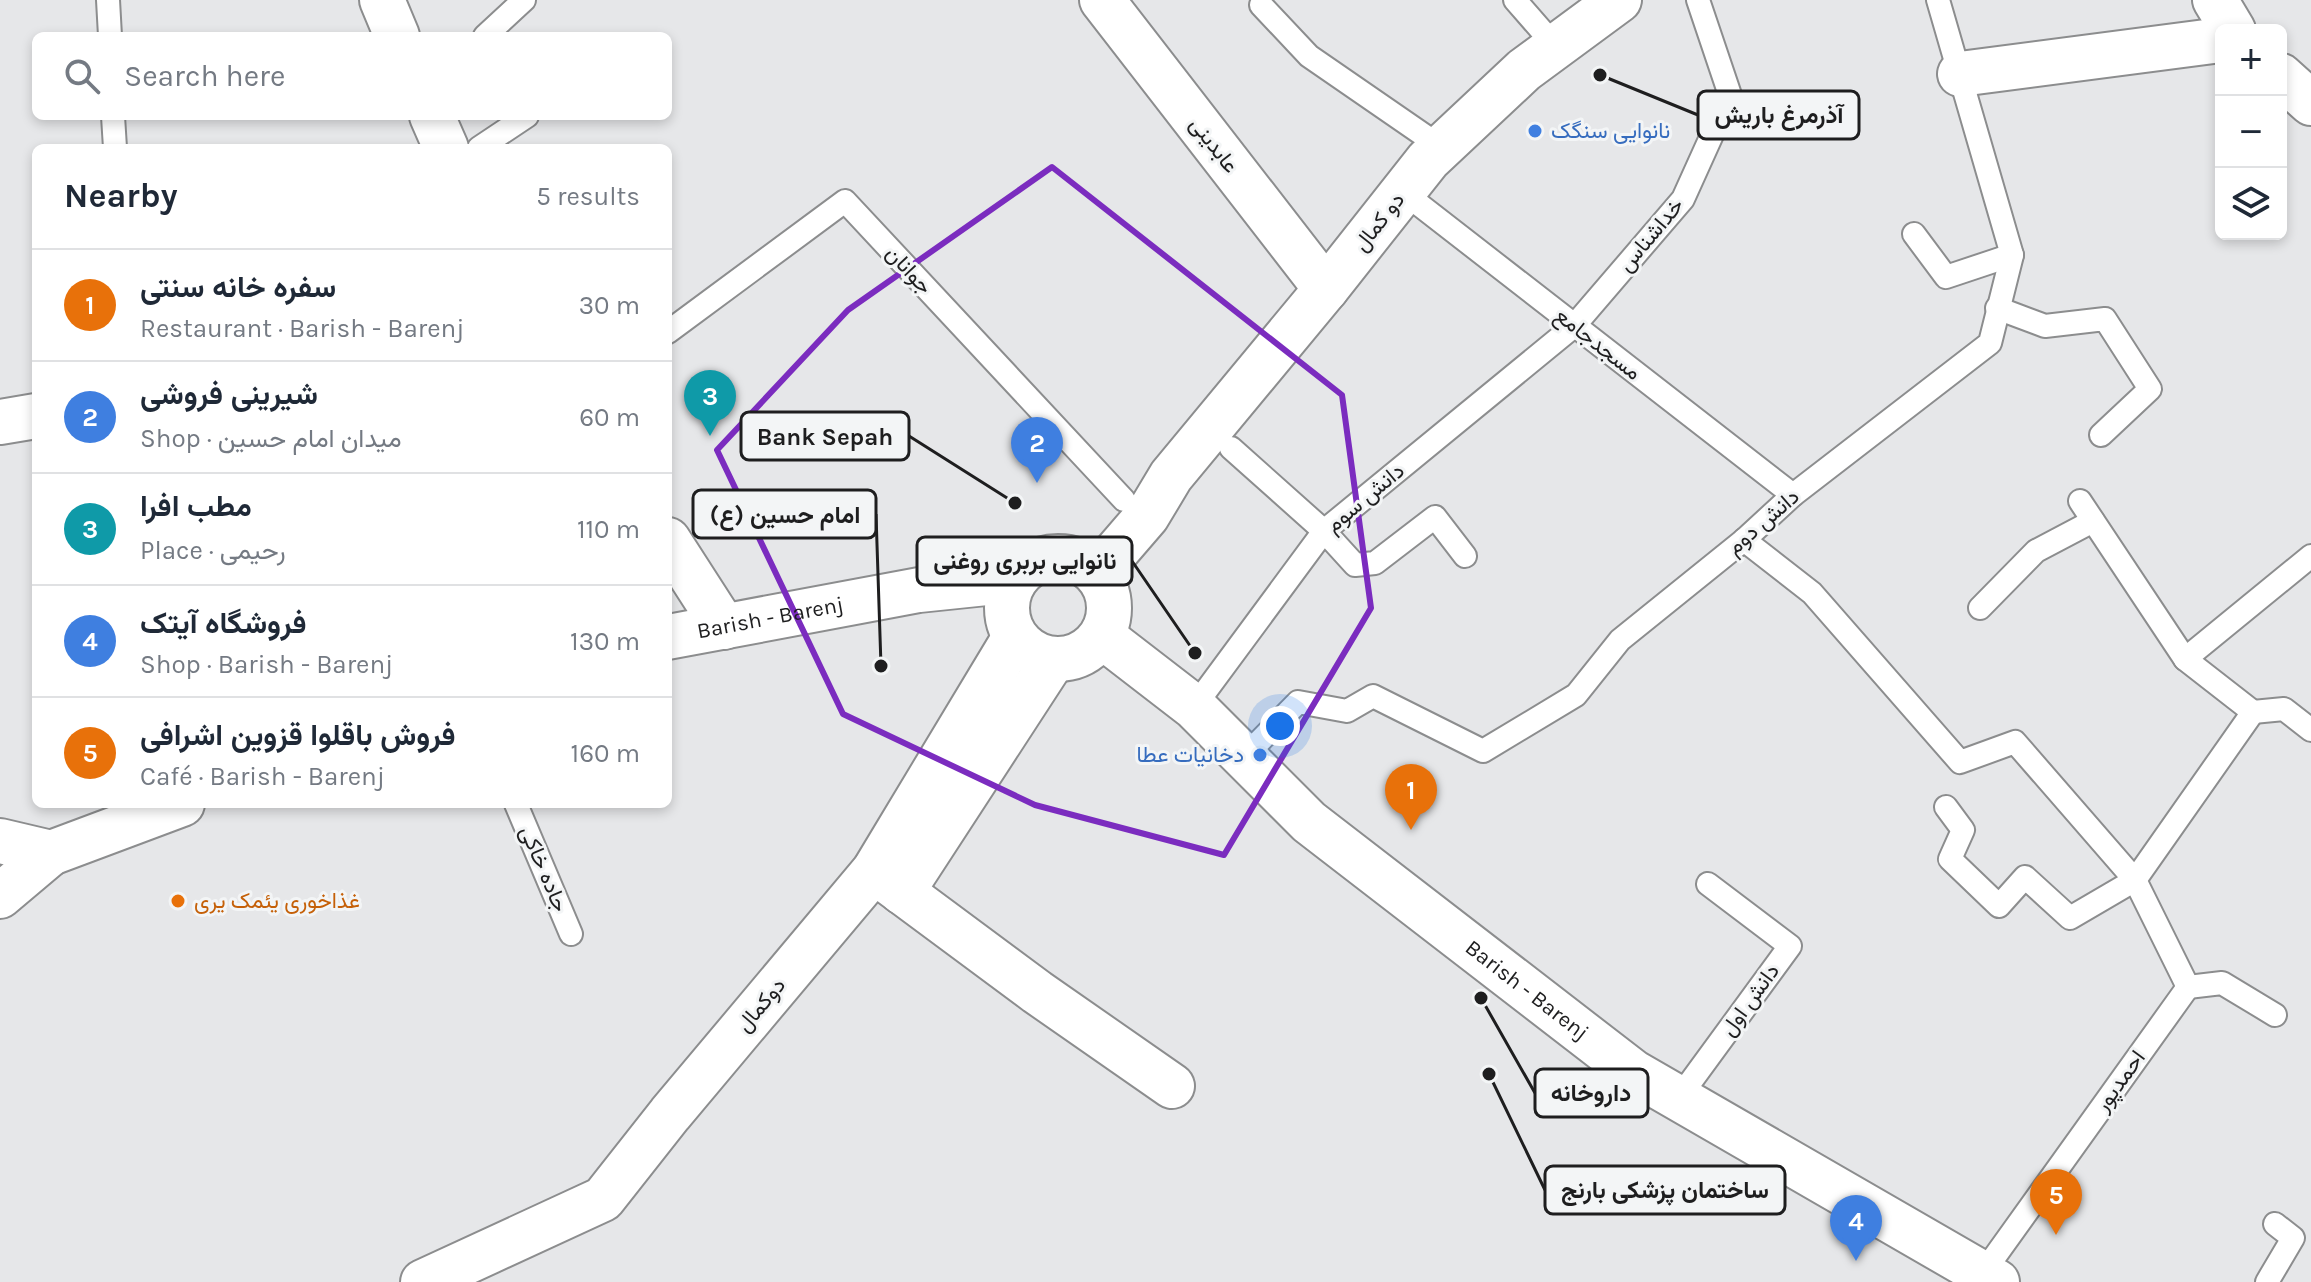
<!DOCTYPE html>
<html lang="en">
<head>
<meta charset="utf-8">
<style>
  :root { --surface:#fff; --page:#f6f6f7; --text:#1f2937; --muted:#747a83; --line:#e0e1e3; --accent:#1a73e8 }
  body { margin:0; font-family:Karla,Vazirmatn,sans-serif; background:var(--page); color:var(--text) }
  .controls { position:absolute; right:24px; top:24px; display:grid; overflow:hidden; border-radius:12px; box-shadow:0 4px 12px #0003 }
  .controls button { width:72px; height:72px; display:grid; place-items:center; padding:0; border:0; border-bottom:2px solid var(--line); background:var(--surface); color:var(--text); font:40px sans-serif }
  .you { position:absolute; left:1280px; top:726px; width:28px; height:28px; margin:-20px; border:6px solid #fff; border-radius:50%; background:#1a73e8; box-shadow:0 0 0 12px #1a73e833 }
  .badge { display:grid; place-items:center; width:52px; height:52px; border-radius:50%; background:var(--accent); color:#fff; font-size:26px; font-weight:700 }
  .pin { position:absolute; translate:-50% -66px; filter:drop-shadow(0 2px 4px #0008) }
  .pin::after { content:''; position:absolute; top:42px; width:28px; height:24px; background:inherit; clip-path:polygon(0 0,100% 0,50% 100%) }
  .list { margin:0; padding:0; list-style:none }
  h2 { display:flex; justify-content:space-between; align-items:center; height:104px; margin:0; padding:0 32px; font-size:34px }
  h2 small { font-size:26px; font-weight:400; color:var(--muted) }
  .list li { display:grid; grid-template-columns:52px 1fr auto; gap:24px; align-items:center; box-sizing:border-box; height:112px; padding:0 32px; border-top:2px solid var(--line) }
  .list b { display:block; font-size:30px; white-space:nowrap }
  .list p { margin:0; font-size:26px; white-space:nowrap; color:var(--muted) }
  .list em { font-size:26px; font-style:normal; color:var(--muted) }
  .icon { flex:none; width:44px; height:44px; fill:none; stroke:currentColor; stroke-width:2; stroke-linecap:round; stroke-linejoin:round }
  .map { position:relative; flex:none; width:2311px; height:1282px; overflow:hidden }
  .search { position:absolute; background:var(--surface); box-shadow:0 4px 12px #0003; left:32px; top:32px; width:640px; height:88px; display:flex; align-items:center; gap:20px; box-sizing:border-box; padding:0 28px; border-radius:12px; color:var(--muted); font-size:30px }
  .panel { position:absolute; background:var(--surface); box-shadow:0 4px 12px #0003; left:32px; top:144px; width:640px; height:664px; border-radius:12px }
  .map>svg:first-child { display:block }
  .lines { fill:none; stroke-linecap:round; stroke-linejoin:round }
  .lane-casing { stroke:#8c8d8e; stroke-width:26 }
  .street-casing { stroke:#8c8d8e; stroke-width:48 }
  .secondary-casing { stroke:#8c8d8e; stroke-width:48 }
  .lane { stroke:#fff; stroke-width:22 }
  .street { stroke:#fff; stroke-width:44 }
  .secondary { stroke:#fff; stroke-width:44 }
  .marked { fill:none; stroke:#7b2cbf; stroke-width:6; stroke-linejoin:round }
  .shop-dot { fill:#3f7fe0; stroke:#f3f5f6; stroke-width:3 }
  .food-dot { fill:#e8710a; stroke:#f3f5f6; stroke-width:3 }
  .labels { text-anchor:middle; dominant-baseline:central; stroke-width:6; stroke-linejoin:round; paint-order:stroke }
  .shop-label { font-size:22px; fill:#366cbe; stroke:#f3f5f6; text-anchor:start }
  .street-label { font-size:22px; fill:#1e1e1f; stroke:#f3f5f6 }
  .food-label { font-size:22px; fill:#c56008; stroke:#f3f5f6; text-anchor:start }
  .leader { fill:none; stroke:#1e1e1f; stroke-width:3 }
  .callout-dot { fill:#1e1e1f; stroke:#f3f5f6; stroke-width:3 }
  .callout { fill:#f3f5f6; stroke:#1e1e1f; stroke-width:3 }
  .callout-label { font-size:24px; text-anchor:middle; font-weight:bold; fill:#1e1e1f }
</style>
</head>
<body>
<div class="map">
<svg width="2311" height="1282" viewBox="0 0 2311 1282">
  <rect width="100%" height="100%" fill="#e6e7e9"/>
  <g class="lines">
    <defs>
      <g id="lane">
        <path d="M 108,0 L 110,36"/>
        <path d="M 1515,0 L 1556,47"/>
        <path d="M 1261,5 L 1309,56 L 1441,147"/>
        <path d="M 485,36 L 524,0"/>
        <path d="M 113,116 L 115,148"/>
        <path d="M 479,148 L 527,116"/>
        <path d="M 1403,192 L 1793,495"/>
        <path d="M 1914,234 L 1946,277 L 2012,255"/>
        <path d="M 1997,308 L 2045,326 L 2105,319 L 2150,389 L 2101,435"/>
        <path d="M 668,332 L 845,201 L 1124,500"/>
        <path d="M 1231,448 L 1324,531 L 1355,565 L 1375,563 L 1435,517 L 1465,556"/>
        <path d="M 2080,501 L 2185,659"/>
        <path d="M 1744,540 L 1812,593 L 1960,762 L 2015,742 L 2135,880 L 2188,987 L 1983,1273"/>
        <path d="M 1980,608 L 2036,551 L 2093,521"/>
        <path d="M 1194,707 L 1324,531 L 1574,326 L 1683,199 L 1730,95 L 1698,0"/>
        <path d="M 2253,712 L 2284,709 L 2311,730"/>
        <path d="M 1244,757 L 1298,702 L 1347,711 L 1373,696 L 1483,751 L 1576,695 L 1620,640 L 1744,540 L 1793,495 L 1990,343 L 2012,255 L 1938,0"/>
        <path d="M 516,804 L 571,934"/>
        <path d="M 1946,807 L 1963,830 L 1950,859 L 1999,906 L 2025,877 L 2070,918 L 2135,880 L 2253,712 L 2185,659 L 2311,556"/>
        <path d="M 2188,987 L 2222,983 L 2275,1015"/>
        <path d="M 1678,1099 L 1790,946 L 1708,884"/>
        <path d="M 2267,1282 L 2293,1238 L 2275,1224"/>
      </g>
      <g id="street">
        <path d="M 382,0 L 397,36"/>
        <path d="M 1102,0 L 1326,289"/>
        <path d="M 2215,0 L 2233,30"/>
        <path d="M 1960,74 L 2221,40"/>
        <path d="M 2281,76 L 2311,103"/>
        <path d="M 432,116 L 446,148"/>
        <path d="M 0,422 L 36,416"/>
        <path d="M 668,540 L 724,627"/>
        <path d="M 874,871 L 1037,992 L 1172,1086"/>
        <path d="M 902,892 L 1053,660"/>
        <path d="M 0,896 L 51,853"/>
      </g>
      <g id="secondary">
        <circle cx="1058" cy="608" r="51"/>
        <path d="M 1097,574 L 1147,516 L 1171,476 L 1326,289 L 1428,160 L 1524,70 L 1619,0"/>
        <path id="s1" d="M 1102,636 L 1194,707 L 1309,822 L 1633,1072 L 1997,1282"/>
        <path id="s2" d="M 668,637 L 919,590 L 1015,580"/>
        <path d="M 0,841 L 51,853 L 182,804"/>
        <path d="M 423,1282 L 603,1199 L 670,1114 L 874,871 L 1015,637"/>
      </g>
    </defs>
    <use href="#lane" class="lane-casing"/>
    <use href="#street" class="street-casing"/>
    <use href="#secondary" class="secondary-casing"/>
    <use href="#lane" class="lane"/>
    <use href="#street" class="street"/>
    <use href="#secondary" class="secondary"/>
  </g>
  <path class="marked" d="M 1052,167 L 1342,395 L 1371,608 L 1224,855 L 1035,805 L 843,714 L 717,450 L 848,310 Z"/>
  <g class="shop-dot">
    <circle cx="1535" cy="131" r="8"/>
    <circle cx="1260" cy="755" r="8"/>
  </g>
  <circle class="food-dot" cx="178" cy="901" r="8"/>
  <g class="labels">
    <g class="shop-label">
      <text x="1551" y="131">نانوایی سنگک</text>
      <text x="1244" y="755" text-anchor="end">دخانیات عطا</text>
    </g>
    <g class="street-label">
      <text transform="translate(1214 145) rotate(52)">عابدینی</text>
      <text transform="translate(1379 222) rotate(-52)">دو کمال</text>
      <text transform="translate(1651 235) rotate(-50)">خداشناس</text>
      <text transform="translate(909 270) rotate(47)">جوانان</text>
      <text transform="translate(1598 344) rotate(38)">مسجدجامع</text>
      <text transform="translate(1365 498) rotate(-40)">دانش سوم</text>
      <text transform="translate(1763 522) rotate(-41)">دانش دوم</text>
      <text stroke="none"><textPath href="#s2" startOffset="104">Barish - Barenj</textPath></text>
      <text transform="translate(544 869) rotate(67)">جاده خاکی</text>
      <text stroke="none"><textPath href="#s1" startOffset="554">Barish - Barenj</textPath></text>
      <text transform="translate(1750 1000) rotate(-54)">دانش اول</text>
      <text transform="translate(761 1005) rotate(-50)">دوکمال</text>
      <text transform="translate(2120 1081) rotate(-54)">احمدپور</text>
    </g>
    <g class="food-label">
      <text x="194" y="901">غذاخوری یئمک یری</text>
    </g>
  </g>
  <path class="leader" d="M1600 75L1698 115M1015 503L909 436M881 666L876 514M1195 653L1132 561M1481 998L1535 1093M1489 1074L1545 1190"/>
  <g class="callout-dot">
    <circle cx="1600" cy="75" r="8"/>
    <circle cx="1015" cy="503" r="8"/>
    <circle cx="881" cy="666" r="8"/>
    <circle cx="1195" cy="653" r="8"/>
    <circle cx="1481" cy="998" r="8"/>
    <circle cx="1489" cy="1074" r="8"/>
  </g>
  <g class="callout">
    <rect x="1698" y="91" width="161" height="48" rx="8"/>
    <rect x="741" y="412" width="168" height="48" rx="8"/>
    <rect x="693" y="490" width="183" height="48" rx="8"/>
    <rect x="917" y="537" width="215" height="48" rx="8"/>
    <rect x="1535" y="1069" width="113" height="48" rx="8"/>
    <rect x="1545" y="1166" width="240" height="48" rx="8"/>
  </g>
  <g class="callout-label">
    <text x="1779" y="123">آذرمرغ باریش</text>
    <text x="825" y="445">Bank Sepah</text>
    <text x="785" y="523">امام حسین (ع)</text>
    <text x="1025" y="569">نانوایی بربری روغنی</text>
    <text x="1591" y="1101">داروخانه</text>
    <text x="1665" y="1198">ساختمان پزشکی بارنج</text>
  </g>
</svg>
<div class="controls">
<button>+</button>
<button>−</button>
<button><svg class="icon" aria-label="layers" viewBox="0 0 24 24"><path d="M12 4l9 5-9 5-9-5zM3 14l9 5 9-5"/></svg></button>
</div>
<div class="you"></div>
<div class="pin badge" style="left:1411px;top:830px;background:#e8710a">1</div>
<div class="pin badge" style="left:1037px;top:483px;background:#3f7fe0">2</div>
<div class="pin badge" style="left:710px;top:436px;background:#0f9aa8">3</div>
<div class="pin badge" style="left:1856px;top:1261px;background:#3f7fe0">4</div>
<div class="pin badge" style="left:2056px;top:1235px;background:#e8710a">5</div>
<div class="search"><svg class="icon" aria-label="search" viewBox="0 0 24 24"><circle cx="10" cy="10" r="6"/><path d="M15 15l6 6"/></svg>Search here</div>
<section class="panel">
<h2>Nearby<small>5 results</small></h2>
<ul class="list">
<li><span class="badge" style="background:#e8710a">1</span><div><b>سفره خانه سنتی</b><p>Restaurant · Barish - Barenj</p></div><em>30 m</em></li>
<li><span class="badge" style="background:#3f7fe0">2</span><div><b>شیرینی فروشی</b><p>Shop · میدان امام حسین</p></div><em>60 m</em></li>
<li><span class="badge" style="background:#0f9aa8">3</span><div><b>مطب افرا</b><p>Place · رحیمی</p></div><em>110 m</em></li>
<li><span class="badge" style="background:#3f7fe0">4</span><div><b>فروشگاه آیتک</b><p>Shop · Barish - Barenj</p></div><em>130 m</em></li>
<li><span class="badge" style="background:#e8710a">5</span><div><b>فروش باقلوا قزوین اشرافی</b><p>Café · Barish - Barenj</p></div><em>160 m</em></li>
</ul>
</section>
</div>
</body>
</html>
